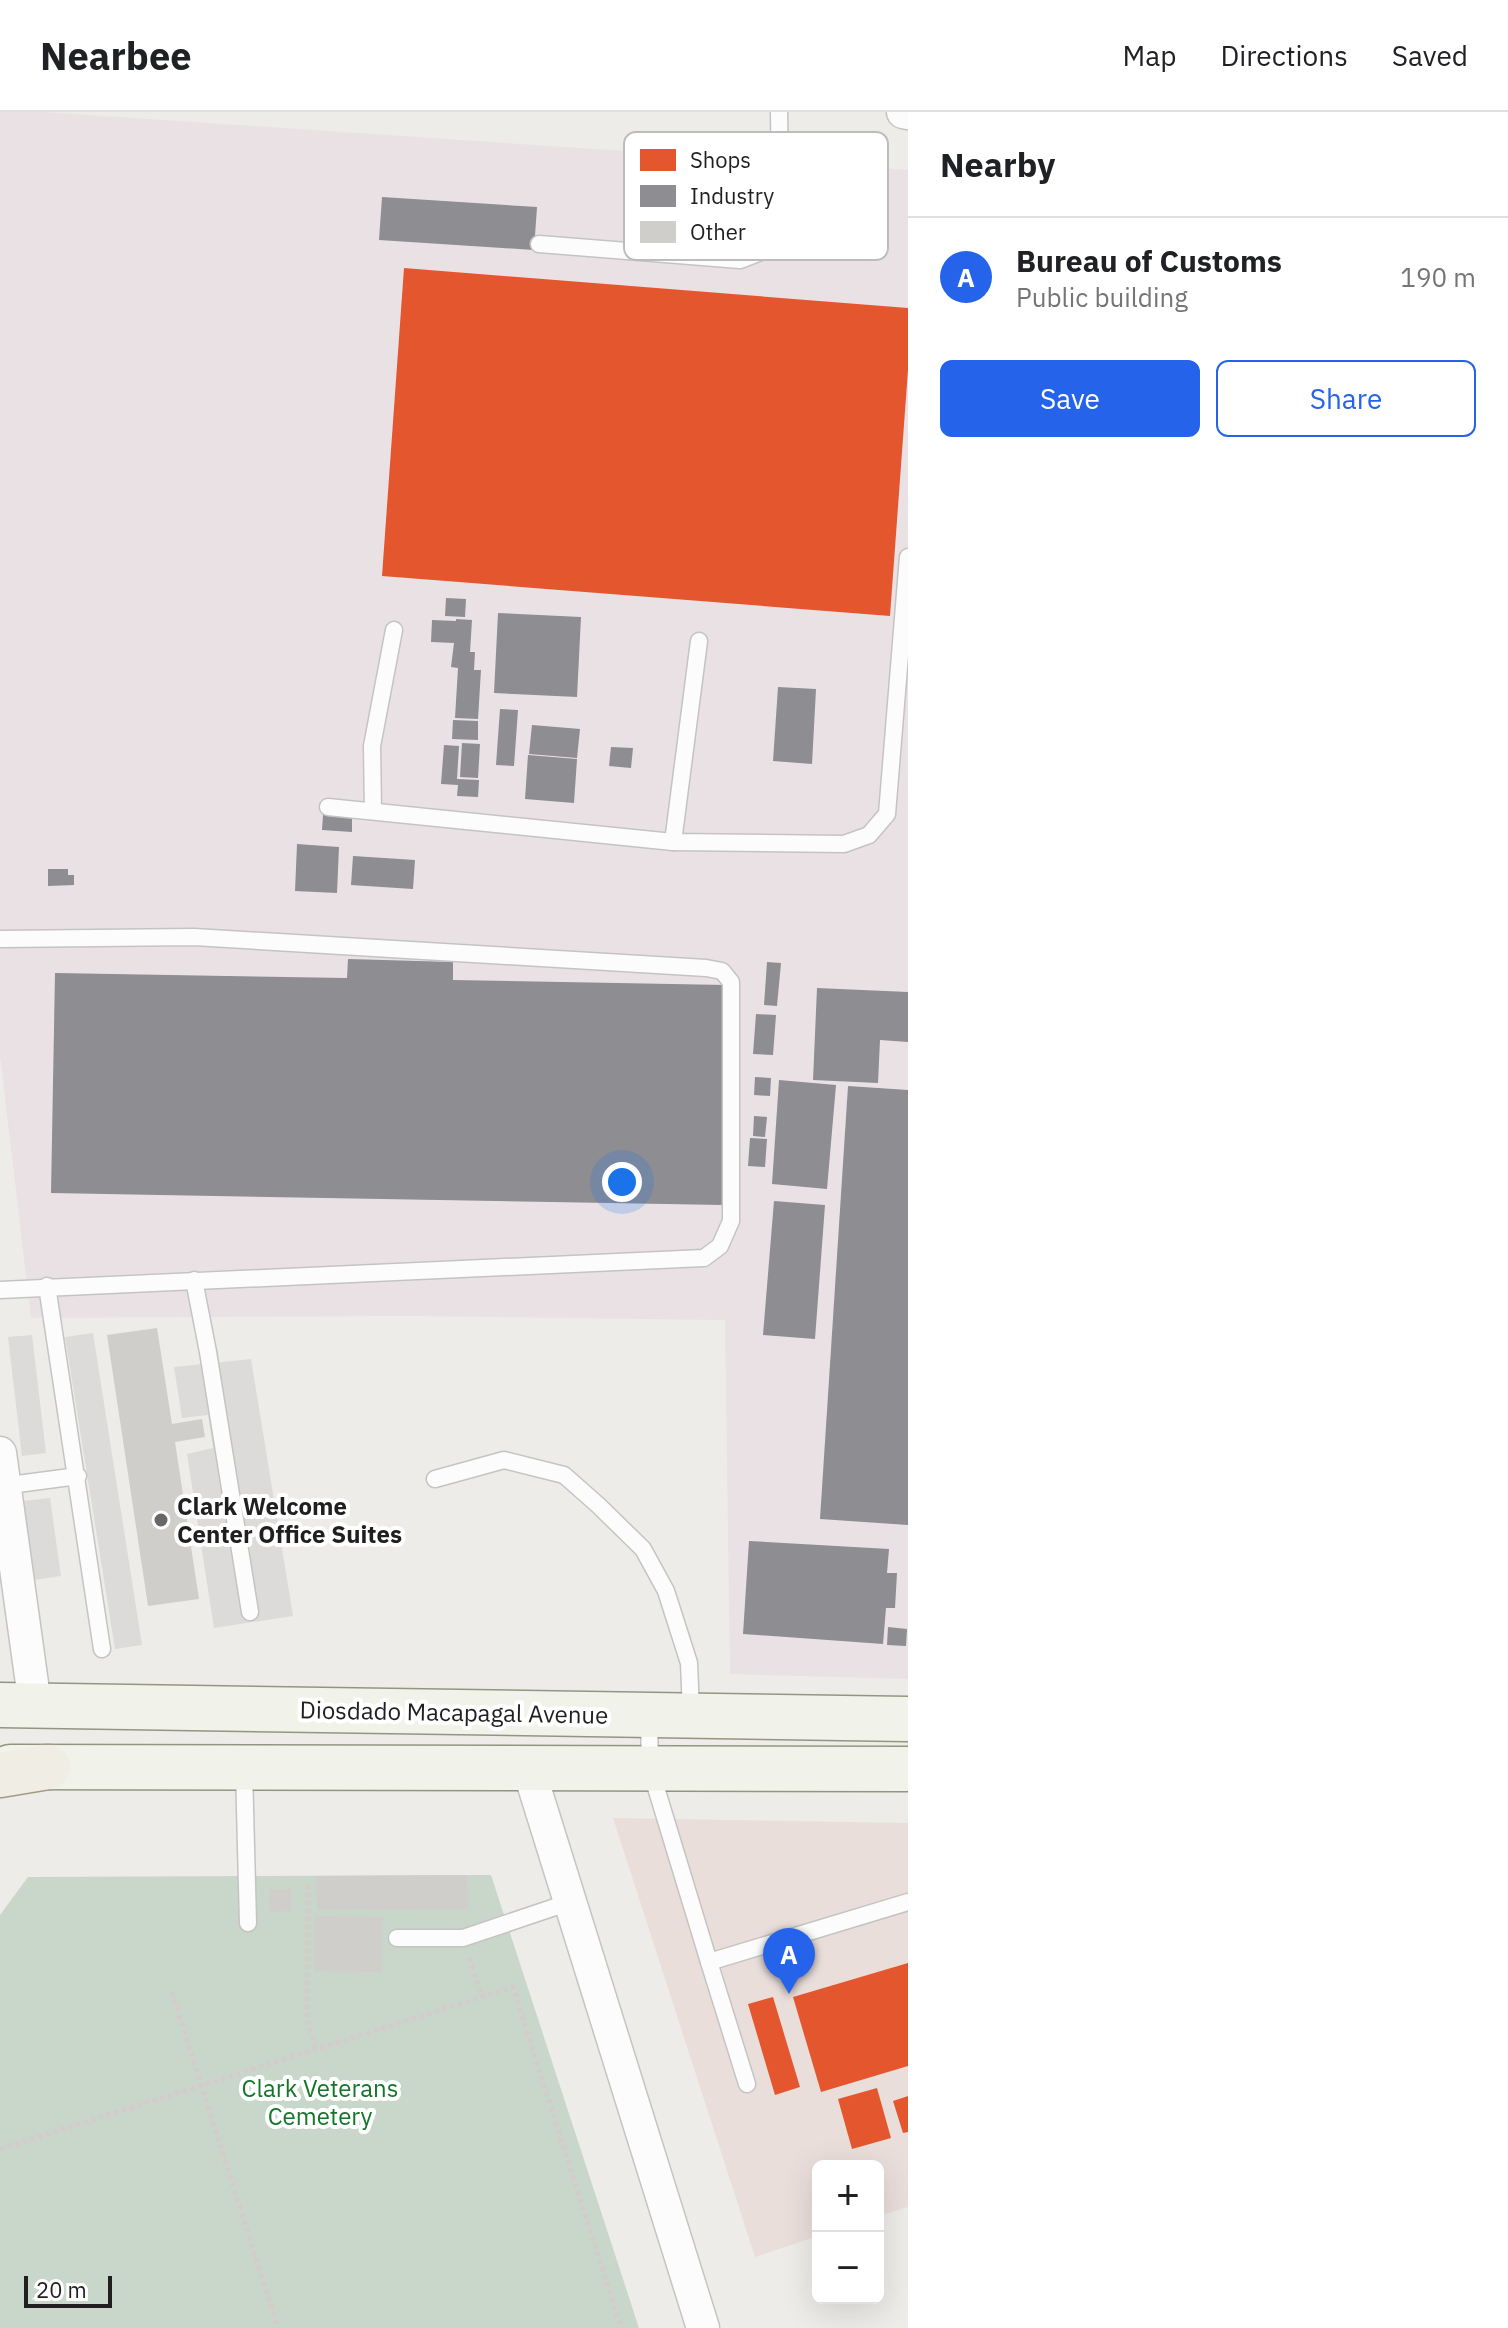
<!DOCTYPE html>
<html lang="en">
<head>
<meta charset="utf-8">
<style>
  :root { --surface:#fff; --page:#f2f2f2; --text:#202124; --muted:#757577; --line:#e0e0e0; --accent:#2563eb }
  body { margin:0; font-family:"IBM Plex Sans",sans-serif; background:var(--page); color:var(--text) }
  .controls { position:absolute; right:24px; bottom:24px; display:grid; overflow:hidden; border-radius:12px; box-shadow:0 8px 32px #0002 }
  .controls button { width:72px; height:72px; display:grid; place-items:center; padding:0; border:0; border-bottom:2px solid var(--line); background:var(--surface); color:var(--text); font:40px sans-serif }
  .scale { position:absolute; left:24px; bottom:20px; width:88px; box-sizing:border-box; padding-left:8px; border:4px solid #1f1f1f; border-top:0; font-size:22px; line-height:28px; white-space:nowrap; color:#1f1f1f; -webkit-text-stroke:6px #fff; paint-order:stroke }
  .you { position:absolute; left:622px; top:1070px; width:28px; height:28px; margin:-20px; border:6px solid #fff; border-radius:50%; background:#1a73e8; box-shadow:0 0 0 12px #1a73e833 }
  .badge { display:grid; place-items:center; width:52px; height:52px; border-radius:50%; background:var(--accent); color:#fff; font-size:26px; font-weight:700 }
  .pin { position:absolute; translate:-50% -66px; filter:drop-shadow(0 2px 4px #0008) }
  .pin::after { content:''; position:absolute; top:42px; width:28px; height:24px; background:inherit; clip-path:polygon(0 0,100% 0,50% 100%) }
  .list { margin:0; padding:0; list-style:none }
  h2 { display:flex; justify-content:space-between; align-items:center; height:104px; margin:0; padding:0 32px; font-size:34px }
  h2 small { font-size:26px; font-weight:400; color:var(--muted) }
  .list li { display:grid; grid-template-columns:52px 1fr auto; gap:24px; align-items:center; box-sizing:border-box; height:120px; padding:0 32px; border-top:2px solid var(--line) }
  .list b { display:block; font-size:30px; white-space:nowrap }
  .list p { margin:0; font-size:26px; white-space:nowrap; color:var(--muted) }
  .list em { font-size:26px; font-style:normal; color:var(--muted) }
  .actions { display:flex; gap:16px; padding:24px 32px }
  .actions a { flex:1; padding:18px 0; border:2px solid var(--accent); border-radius:12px; text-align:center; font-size:28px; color:var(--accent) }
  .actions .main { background:var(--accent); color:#fff }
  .map { position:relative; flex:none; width:908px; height:2216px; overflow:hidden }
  header { display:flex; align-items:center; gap:48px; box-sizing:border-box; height:112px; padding:0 40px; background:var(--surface); border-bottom:2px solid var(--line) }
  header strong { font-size:38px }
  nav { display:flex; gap:44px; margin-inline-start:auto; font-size:28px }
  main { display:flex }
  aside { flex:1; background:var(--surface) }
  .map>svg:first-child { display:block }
  .residential { fill:#dcdbd9 }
  .commercial { fill:#eadeda }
  .industrial { fill:#eae1e5 }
  .cemetery { fill:#c8d7ca }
  .shops { fill:#e4572e }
  .industry { fill:#8d8d92 }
  .building { fill:#d0cecb }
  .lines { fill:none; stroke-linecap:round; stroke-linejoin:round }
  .service-casing { stroke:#c4c4c2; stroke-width:19 }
  .minor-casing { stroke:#c4c4c2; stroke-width:35 }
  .secondary-casing { stroke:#929681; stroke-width:47 }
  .primary-casing { stroke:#a29c86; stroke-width:47 }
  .path { stroke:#d6cbc8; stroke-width:5; stroke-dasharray:4 4; stroke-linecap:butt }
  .service { stroke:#fcfcfc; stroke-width:16 }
  .minor { stroke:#fcfcfc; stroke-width:32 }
  .secondary { stroke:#f1f3eb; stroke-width:44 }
  .primary { stroke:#f0ede5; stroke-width:44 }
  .poi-dot { fill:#676765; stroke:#fff; stroke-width:3 }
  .labels { text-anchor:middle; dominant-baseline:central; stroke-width:8; stroke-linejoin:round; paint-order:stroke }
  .poi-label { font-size:24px; font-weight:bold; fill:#1f1f1f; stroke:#fff; text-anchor:start }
  .street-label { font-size:24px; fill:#1f1f1f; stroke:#fff }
  .park-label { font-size:24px; fill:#137628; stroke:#fff }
  .key { fill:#fff; stroke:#bcbcbc; stroke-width:2 }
  .key-label { font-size:22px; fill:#1f1f1f }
</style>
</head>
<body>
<header>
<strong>Nearbee</strong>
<nav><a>Map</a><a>Directions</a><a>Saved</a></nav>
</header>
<main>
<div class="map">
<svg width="908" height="2216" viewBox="0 0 908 2216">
  <rect width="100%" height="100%" fill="#edece8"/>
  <g class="residential">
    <path d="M 93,1221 L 142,1533 L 115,1537 L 65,1225 Z"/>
    <path d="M 32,1223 L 46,1341 L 22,1344 L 8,1225 Z"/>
    <path d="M 251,1247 L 293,1504 L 214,1516 L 187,1342 L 213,1336 L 208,1303 L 182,1306 L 174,1255 Z"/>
    <path d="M 50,1386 L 61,1464 L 34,1468 L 23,1389 Z"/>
  </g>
  <path class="commercial" d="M 613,1706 L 908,1711 L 908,2095 L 878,2104 L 878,2054 L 818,2054 L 818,2124 L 755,2145 Z"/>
  <path class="industrial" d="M 0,0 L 44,0 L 908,58 L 908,1567 L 730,1562 L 725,1208 L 407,1204 L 31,1206 L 0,943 Z"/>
  <path class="cemetery" d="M 491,1763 L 639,2216 L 0,2216 L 0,1803 L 28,1765 Z"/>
  <g class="shops">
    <path d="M 404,156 L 908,196 L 908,258 L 890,504 L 382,464 Z"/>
    <path d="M 908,1851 L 908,1954 L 821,1980 L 793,1885 Z"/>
    <path d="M 773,1885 L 800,1975 L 775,1983 L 748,1892 Z"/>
    <path d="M 877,1976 L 891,2026 L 852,2037 L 838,1987 Z"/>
    <path d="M 908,1984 L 908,2020 L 903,2021 L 893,1989 Z"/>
  </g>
  <g class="industry">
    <path d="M 382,85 L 537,95 L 534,138 L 379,128 Z"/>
    <path d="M 446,486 L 466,487 L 465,505 L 445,504 Z"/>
    <path d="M 498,501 L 581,505 L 577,585 L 494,581 Z"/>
    <path d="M 456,507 L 472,508 L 470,540 L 475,540 L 474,558 L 481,558 L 478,607 L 455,606 L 458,556 L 451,555 L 454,531 L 431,530 L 432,508 L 456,509 Z"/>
    <path d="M 778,575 L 816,577 L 812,652 L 773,649 Z"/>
    <path d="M 500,597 L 518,598 L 514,654 L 496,653 Z"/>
    <path d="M 453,608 L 478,609 L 478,628 L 452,627 Z"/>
    <path d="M 532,613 L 580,617 L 577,646 L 529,642 Z"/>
    <path d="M 462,631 L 480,632 L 478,666 L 460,665 Z"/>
    <path d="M 444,633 L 459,634 L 457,667 L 479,668 L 478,685 L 457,684 L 458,673 L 441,672 Z"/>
    <path d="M 611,635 L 633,636 L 631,656 L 609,654 Z"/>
    <path d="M 528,643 L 577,647 L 574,691 L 525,687 Z"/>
    <path d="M 323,703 L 352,705 L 352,720 L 322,718 Z"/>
    <path d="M 297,732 L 339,735 L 337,781 L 295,779 Z"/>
    <path d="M 353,744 L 415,748 L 413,777 L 351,773 Z"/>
    <path d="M 48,757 L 68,757 L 68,763 L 74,763 L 74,773 L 48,774 Z"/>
    <path d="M 348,847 L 453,850 L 453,868 L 726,873 L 723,1093 L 51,1081 L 55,861 L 347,866 Z"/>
    <path d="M 767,850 L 781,851 L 777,894 L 764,893 Z"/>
    <path d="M 817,876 L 908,880 L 908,930 L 880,928 L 878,971 L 813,968 Z"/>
    <path d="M 756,902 L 776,903 L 773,943 L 753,942 Z"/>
    <path d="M 755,965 L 771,966 L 770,984 L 754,983 Z"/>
    <path d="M 779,968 L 836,973 L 827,1077 L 772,1072 Z"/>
    <path d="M 848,974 L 908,978 L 908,1413 L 820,1407 Z"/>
    <path d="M 754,1004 L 767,1005 L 765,1025 L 753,1024 Z"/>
    <path d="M 750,1026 L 767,1027 L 765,1055 L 748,1054 Z"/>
    <path d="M 774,1089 L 825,1093 L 815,1227 L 763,1223 Z"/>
    <path d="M 749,1429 L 889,1437 L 887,1461 L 897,1461 L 895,1496 L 886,1496 L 883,1532 L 743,1522 Z"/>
    <path d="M 888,1515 L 907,1517 L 906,1534 L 887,1533 Z"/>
  </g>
  <g class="building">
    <path d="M 157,1216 L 172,1312 L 202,1307 L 205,1325 L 175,1330 L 199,1487 L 148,1494 L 107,1223 Z"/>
    <path d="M 467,1763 L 468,1797 L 317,1798 L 316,1764 Z"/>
    <path d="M 269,1777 L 291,1777 L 291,1799 L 270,1800 Z"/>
    <path d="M 315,1804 L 383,1805 L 382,1860 L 314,1859 Z"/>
  </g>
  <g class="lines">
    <defs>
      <g id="service">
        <path d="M 539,132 L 740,148 L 761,140 C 781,96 780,47 779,0"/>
        <path d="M 328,695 L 673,730 L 844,732 L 869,723 L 887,702 L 908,445"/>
        <path d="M 373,699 L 372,634 L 394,518"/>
        <path d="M 673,730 L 699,529"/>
        <path d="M 0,827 L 194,825 L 706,856 L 722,859 L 731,870 L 731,1109 L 720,1134 L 704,1146 L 0,1178"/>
        <path d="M 194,1168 L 208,1240 L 250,1500"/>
        <path d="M 47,1174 L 102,1537"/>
        <path d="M 435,1367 L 504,1348 L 564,1363 L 598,1393 L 643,1437 L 666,1479 L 689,1551 L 691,1600"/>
        <path d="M 2,1374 L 78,1364"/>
        <path d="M 649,1606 L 650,1656 L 709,1850"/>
        <path d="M 244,1658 L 248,1811"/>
        <path d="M 397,1826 L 463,1826 L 570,1790"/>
        <path d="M 747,1972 L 709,1850 L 908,1790"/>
      </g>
      <g id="minor">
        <path d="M 903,0 L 908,1"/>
        <path d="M 0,1341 L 35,1593"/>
        <path d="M 528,1655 L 703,2216"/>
      </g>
      <g id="secondary">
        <path d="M 0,1593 L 908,1607"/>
        <path d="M 10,1655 L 908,1657"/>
      </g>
      <path id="primary" d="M 0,1663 L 48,1655"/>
    </defs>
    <use href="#service" class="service-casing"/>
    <use href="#minor" class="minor-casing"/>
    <use href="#secondary" class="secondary-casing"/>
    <use href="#primary" class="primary-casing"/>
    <g class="path">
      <path d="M 308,1773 L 307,1909 L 316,1937"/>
      <path d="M 469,1846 L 482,1885"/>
      <path d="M 172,1880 L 278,2216"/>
      <path d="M 0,2037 L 513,1875 L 621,2216"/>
    </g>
    <use href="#service" class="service"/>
    <use href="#minor" class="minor"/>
    <use href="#secondary" class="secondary"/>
    <use href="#primary" class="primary"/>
  </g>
  <circle class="poi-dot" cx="161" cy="1408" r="8"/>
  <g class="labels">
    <g class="poi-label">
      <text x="177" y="1394">Clark Welcome<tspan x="177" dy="28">Center Office Suites</tspan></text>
    </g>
    <g class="street-label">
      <text transform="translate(454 1600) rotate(1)">Diosdado Macapagal Avenue</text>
    </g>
    <g class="park-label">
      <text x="320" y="1976">Clark Veterans<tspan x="320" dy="28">Cemetery</tspan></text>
    </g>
  </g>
  <rect x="624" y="20" width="264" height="128" rx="12" class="key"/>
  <rect x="640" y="37" width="36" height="22" fill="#e4572e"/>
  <rect x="640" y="73" width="36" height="22" fill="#8d8d92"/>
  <rect x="640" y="109" width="36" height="22" fill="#d0cecb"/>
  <g class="key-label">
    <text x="690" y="56">Shops</text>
    <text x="690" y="92">Industry</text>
    <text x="690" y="128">Other</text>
  </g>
</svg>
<div class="controls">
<button>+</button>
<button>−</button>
</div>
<div class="scale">20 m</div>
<div class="you"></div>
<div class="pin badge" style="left:789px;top:1882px">A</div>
</div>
<aside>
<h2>Nearby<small></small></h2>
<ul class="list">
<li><span class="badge">A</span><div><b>Bureau of Customs</b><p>Public building</p></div><em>190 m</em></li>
</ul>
<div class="actions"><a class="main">Save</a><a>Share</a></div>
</aside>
</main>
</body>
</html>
